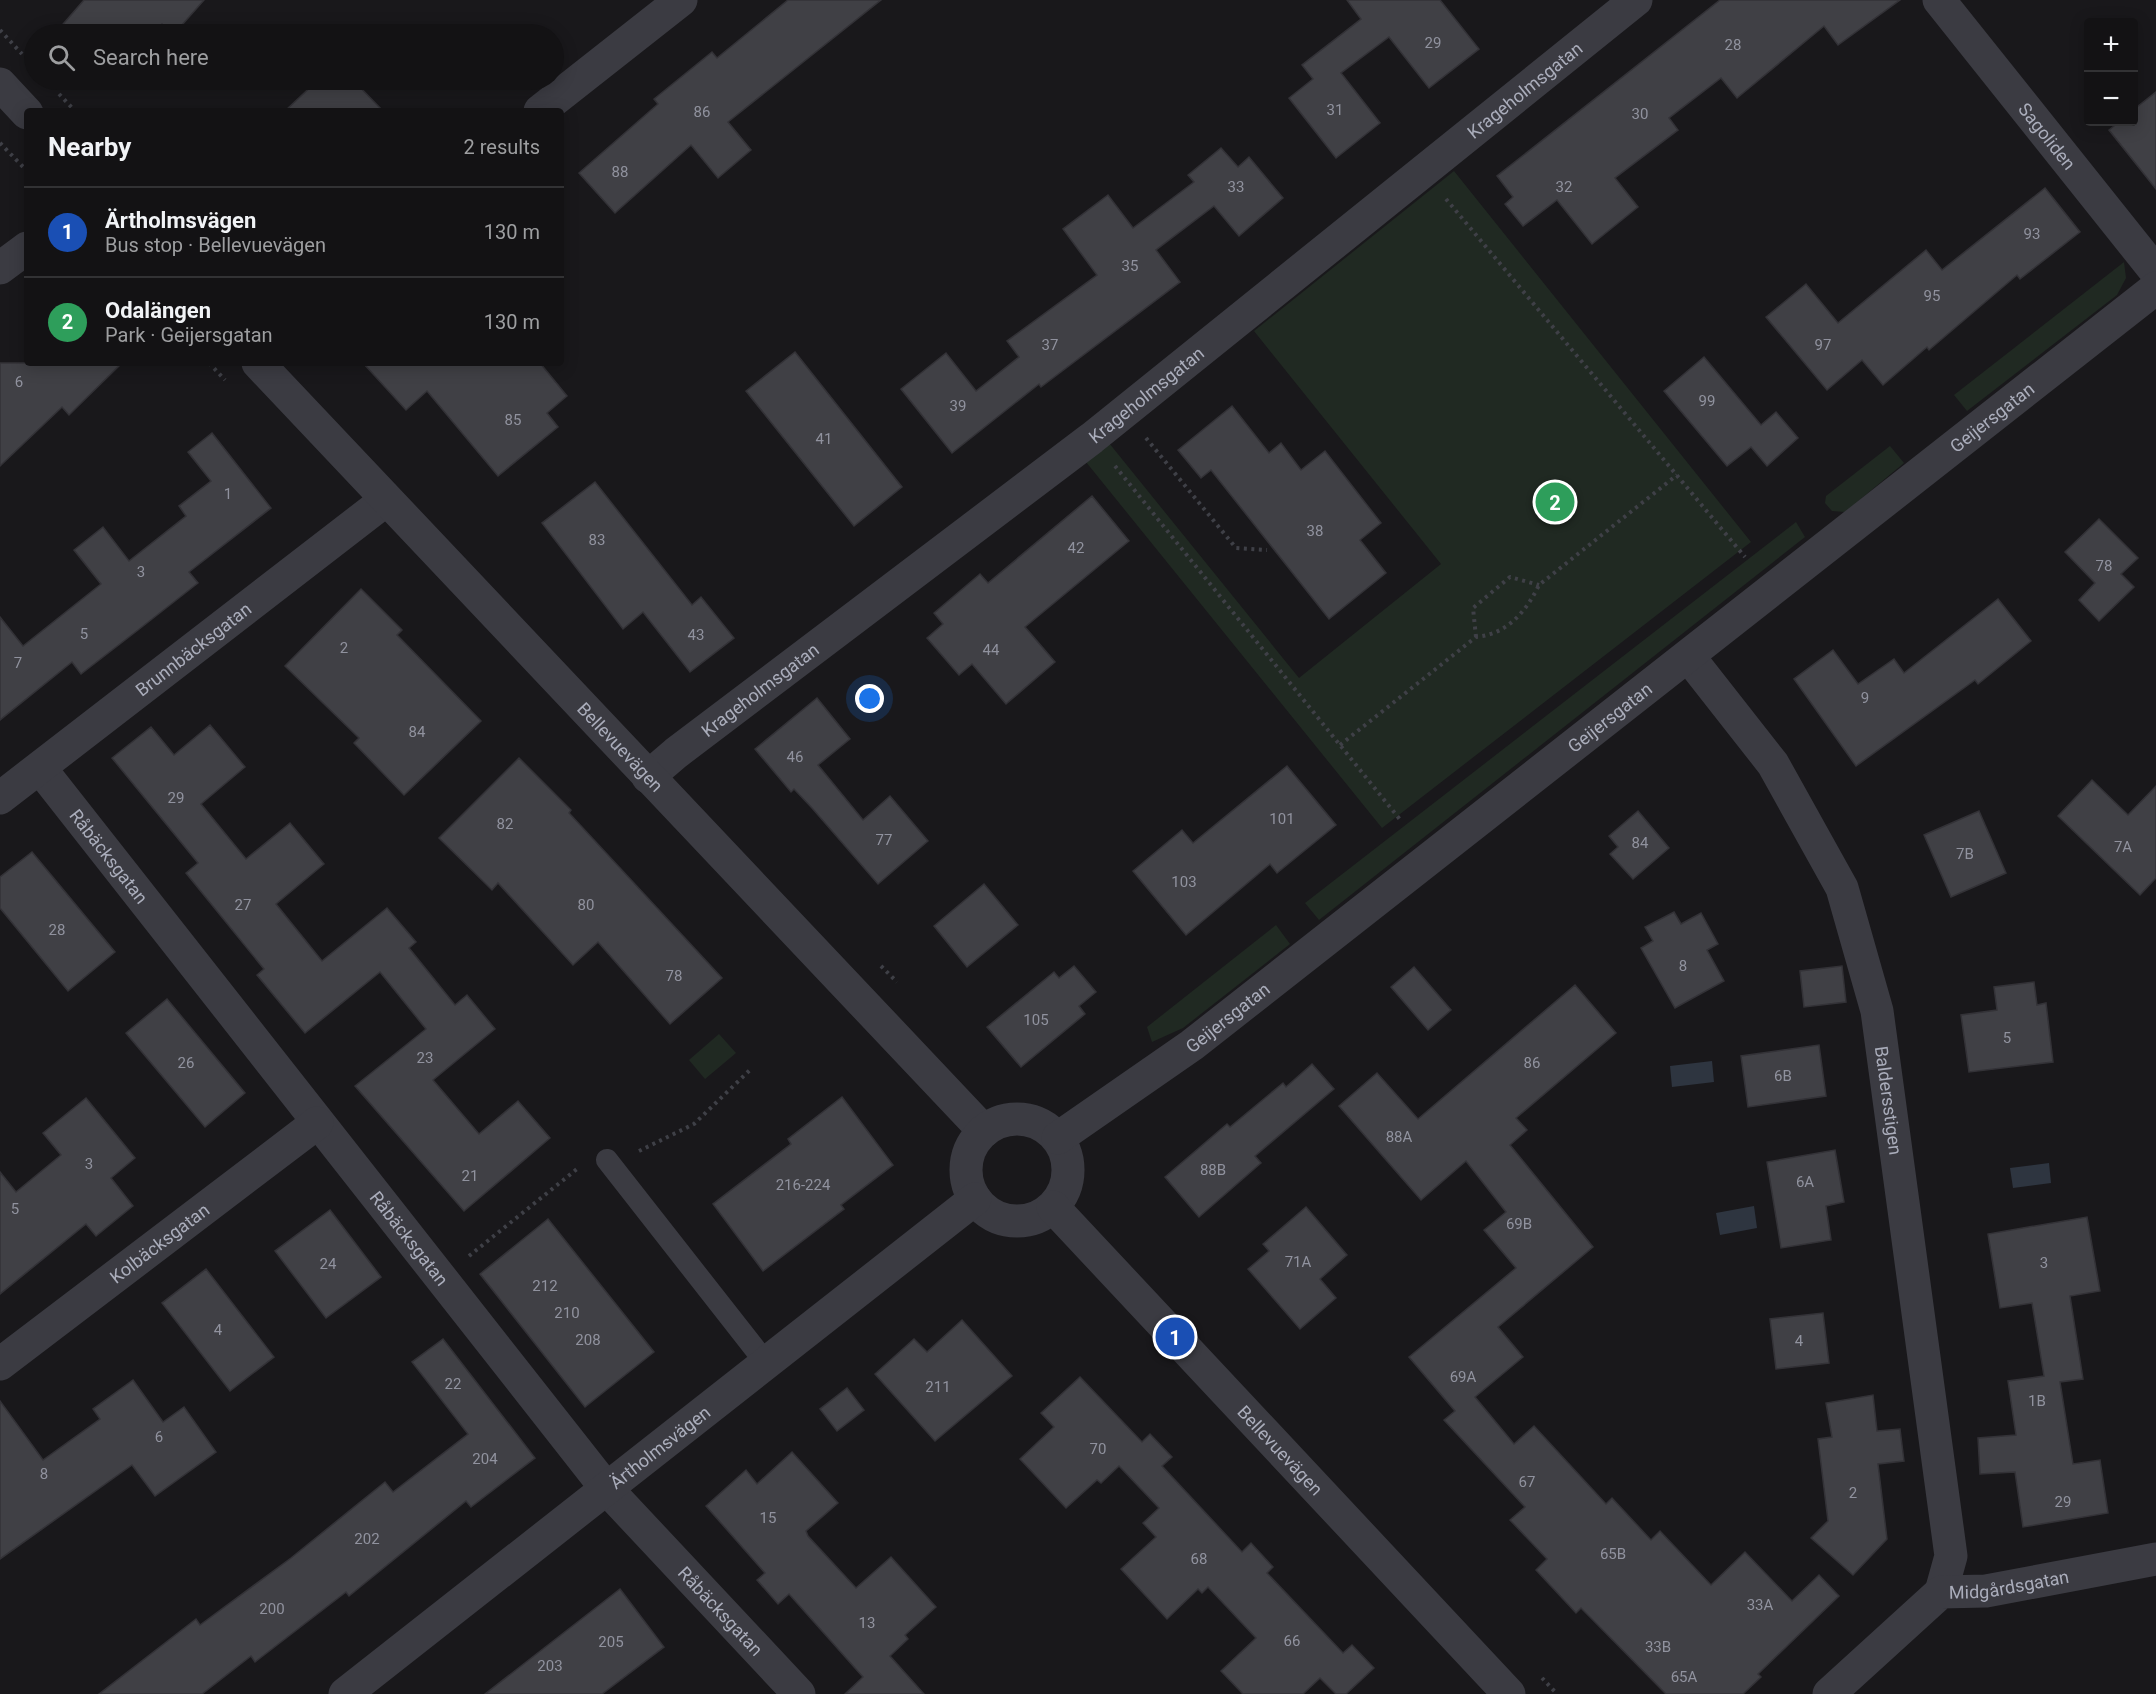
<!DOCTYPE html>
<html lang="en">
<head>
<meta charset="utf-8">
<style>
  :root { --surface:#131214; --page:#202022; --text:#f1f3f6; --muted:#9d9ea0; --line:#323234; --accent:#0f766e }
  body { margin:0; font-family:Roboto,sans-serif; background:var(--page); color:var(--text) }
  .controls { position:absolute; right:18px; top:18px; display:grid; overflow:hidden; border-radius:6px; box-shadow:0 3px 15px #0003 }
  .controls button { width:54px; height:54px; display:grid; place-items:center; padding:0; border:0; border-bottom:2px solid var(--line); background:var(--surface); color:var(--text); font:30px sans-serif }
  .you { position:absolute; left:870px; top:699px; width:21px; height:21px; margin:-15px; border:4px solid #fff; border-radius:50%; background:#1a73e8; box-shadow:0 0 0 9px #1a73e833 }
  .badge { display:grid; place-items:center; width:39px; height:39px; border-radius:50%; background:var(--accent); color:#fff; font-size:20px; font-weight:700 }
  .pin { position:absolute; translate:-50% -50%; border:3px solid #fff; box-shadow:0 2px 6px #0006 }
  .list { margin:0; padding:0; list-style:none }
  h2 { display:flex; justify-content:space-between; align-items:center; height:78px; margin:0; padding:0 24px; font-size:26px }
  h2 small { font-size:20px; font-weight:400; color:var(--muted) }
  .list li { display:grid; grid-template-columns:39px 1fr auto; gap:18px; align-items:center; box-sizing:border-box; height:90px; padding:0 24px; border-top:2px solid var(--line) }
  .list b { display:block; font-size:22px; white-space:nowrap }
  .list p { margin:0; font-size:20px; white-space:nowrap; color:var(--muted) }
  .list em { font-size:20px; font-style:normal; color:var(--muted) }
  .icon { flex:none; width:33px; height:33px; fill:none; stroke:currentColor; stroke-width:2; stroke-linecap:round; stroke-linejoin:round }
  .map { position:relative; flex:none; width:2156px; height:1694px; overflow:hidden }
  .search { position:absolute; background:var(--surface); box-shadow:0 3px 15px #0003; left:24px; top:24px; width:540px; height:66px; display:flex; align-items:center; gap:15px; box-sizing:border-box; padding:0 21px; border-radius:33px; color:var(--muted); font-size:22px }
  .panel { position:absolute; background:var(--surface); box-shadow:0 3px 15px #0003; left:24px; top:108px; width:540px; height:258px; border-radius:6px }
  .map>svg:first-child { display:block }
  .green { fill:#202922 }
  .water { fill:#2e3540 }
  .building { fill:#404045; stroke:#333237; stroke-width:1.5 }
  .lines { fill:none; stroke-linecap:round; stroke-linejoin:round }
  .path { stroke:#3f4047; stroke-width:4; stroke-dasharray:3 4.5; stroke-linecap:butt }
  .service { stroke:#3b3b42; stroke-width:22 }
  .minor { stroke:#3b3b42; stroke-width:33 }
  .tertiary { stroke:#3b3b42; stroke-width:33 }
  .labels { text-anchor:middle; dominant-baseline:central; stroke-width:4.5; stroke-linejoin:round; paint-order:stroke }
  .number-label { font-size:15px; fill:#90929e }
  .street-label { font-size:18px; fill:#aaadbb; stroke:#141316 }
</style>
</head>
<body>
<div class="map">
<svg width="2156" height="1694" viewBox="0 0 2156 1694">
  <rect width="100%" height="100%" fill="#19181b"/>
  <g class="green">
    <path d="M 1454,171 L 1751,542 L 1382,828 L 1086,462 L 1109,443 L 1299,678 L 1441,564 L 1254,331 Z"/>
    <path d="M 2124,262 L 2126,278 L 2117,295 L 1967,411 L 1954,395 Z"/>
    <path d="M 1890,446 L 1904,463 L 1845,512 L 1832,511 L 1825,503 L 1826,496 Z"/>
    <path d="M 1796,522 L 1805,537 L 1319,920 L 1305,903 Z"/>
    <path d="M 1276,925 L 1290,944 L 1183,1028 L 1152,1042 L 1147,1027 Z"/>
    <path d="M 719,1034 L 736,1053 L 705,1079 L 689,1060 Z"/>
  </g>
  <g class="water">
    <path d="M 1712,1061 L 1714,1082 L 1672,1087 L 1670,1066 Z"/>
    <path d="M 2049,1163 L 2051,1183 L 2013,1188 L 2010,1168 Z"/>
    <path d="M 1754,1206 L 1757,1228 L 1720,1235 L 1716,1213 Z"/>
  </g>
  <g class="building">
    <path d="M 84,0 L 204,0 L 174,34 L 162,24 L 154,34 L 63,34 L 58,30 Z"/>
    <path d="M 788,0 L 881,0 L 728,122 L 751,150 L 718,178 L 691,145 L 615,213 L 579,173 L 658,104 L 654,99 L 712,52 L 717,58 Z"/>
    <path d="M 1347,0 L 1440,0 L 1479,49 L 1429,88 L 1389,37 L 1341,73 L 1380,123 L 1336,158 L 1289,98 L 1313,79 L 1302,65 L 1361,19 Z"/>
    <path d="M 1720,0 L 1900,0 L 1838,45 L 1824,26 L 1737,98 L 1721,78 L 1669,118 L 1678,130 L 1615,178 L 1638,207 L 1592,244 L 1557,200 L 1523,226 L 1505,204 L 1513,197 L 1497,176 Z"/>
    <path d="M 318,80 L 353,80 L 383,111 L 285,111 Z"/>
    <path d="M 2156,92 L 2156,189 L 2109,130 L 2119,122 L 2133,122 L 2133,110 Z"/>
    <path d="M 1221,148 L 1238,167 L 1249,157 L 1283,198 L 1239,236 L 1214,206 L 1156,250 L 1180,282 L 1041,387 L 1039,384 L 952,453 L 901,389 L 946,353 L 976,391 L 1019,357 L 1007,341 L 1097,275 L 1063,229 L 1108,195 L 1133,228 L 1194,182 L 1188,175 Z"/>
    <path d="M 2045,188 L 2080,232 L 2020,279 L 2017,275 L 1929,350 L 1927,347 L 1883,385 L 1862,360 L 1827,390 L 1766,317 L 1806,284 L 1838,323 L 1926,250 L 1942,270 Z"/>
    <path d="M 795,352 L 902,487 L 854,526 L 746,391 Z"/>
    <path d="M 1704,357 L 1761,425 L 1776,412 L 1798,438 L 1767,466 L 1751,447 L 1727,466 L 1664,391 Z"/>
    <path d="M 0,363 L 122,363 L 69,415 L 62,407 L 0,466 Z"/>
    <path d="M 363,363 L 540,363 L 567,396 L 547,413 L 558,427 L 498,476 L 427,391 L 406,410 Z"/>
    <path d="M 1232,406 L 1269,453 L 1281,443 L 1301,470 L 1325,451 L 1381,523 L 1360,540 L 1386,573 L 1329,619 L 1211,470 L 1201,478 L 1178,450 Z"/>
    <path d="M 212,433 L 271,508 L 189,572 L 198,583 L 138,630 L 81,674 L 72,662 L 0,720 L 0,617 L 23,646 L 101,584 L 74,550 L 103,527 L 129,561 L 186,516 L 179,506 L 211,481 L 188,452 Z"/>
    <path d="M 595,482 L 692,605 L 701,597 L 734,638 L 690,672 L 643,612 L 623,629 L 542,523 Z"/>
    <path d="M 1092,496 L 1129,541 L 1025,627 L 1055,662 L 1006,704 L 972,664 L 959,675 L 927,638 L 943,624 L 934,613 L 980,574 L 988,583 Z"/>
    <path d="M 2099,519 L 2138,558 L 2121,574 L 2134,587 L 2099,621 L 2079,600 L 2095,583 L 2065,552 Z"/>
    <path d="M 361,589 L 402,630 L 397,635 L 481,721 L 404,795 L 354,743 L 359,738 L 285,666 Z"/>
    <path d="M 1998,599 L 2031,641 L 1978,684 L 1975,680 L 1856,766 L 1794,679 L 1833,650 L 1858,684 L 1894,659 L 1904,673 Z"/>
    <path d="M 817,698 L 850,739 L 818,765 L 863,820 L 890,796 L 928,841 L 878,884 L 812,808 L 794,789 L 791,792 L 755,749 Z"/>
    <path d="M 210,725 L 245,767 L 201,804 L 246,859 L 290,823 L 324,864 L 276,904 L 322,961 L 387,908 L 416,942 L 409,948 L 455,1005 L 467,995 L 495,1029 L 433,1080 L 479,1134 L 518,1101 L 550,1138 L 464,1211 L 355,1086 L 426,1029 L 380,972 L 305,1033 L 257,975 L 264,969 L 186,873 L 198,863 L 112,758 L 151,727 L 174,755 Z"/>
    <path d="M 519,758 L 571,810 L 569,813 L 722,978 L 670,1024 L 598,942 L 573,965 L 498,883 L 492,890 L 439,838 Z"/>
    <path d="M 1287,766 L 1336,825 L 1277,873 L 1270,864 L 1186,935 L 1133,871 L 1182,830 L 1193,843 Z"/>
    <path d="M 2092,780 L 2128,815 L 2156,786 L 2156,878 L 2140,895 L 2058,816 Z"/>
    <path d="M 1638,811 L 1669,848 L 1633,879 L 1610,854 L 1618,847 L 1609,836 Z"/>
    <path d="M 1979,811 L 2006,873 L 1951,897 L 1924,835 Z"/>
    <path d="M 32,852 L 115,952 L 68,991 L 0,908 L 0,877 Z"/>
    <path d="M 984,884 L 1018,925 L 967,967 L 934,926 Z"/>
    <path d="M 1674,912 L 1681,924 L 1701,913 L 1718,944 L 1707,950 L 1724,981 L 1675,1008 L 1641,948 L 1653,941 L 1645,927 Z"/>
    <path d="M 1074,966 L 1096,992 L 1079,1006 L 1085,1014 L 1021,1067 L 987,1027 L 1054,972 L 1059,978 Z"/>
    <path d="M 1842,966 L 1846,1002 L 1804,1007 L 1800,971 Z"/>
    <path d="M 1414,967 L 1451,1010 L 1428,1030 L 1391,987 Z"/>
    <path d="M 2034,982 L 2037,1005 L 2046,1003 L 2053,1062 L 1969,1072 L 1961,1015 L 1997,1010 L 1994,987 Z"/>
    <path d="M 1575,985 L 1616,1033 L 1516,1118 L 1527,1130 L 1510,1145 L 1593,1247 L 1498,1327 L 1523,1357 L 1475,1397 L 1514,1444 L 1534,1426 L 1606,1504 L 1612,1498 L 1651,1540 L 1660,1531 L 1711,1585 L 1745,1552 L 1792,1601 L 1819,1575 L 1839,1596 L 1758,1674 L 1761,1677 L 1743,1694 L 1666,1694 L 1581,1608 L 1576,1613 L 1536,1570 L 1547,1559 L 1510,1520 L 1525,1507 L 1444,1420 L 1455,1411 L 1409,1357 L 1516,1268 L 1484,1230 L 1506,1212 L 1466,1161 L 1421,1200 L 1339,1106 L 1377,1073 L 1418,1119 Z"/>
    <path d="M 167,999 L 245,1093 L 205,1127 L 126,1033 Z"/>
    <path d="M 1819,1045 L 1826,1096 L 1748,1107 L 1741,1056 Z"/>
    <path d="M 1312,1064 L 1334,1089 L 1255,1156 L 1261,1163 L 1199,1217 L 1165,1177 L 1227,1124 L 1230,1127 L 1283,1083 L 1286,1087 Z"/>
    <path d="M 842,1097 L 893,1165 L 841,1205 L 844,1209 L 763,1271 L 713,1204 L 791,1144 L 788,1139 Z"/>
    <path d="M 86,1098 L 135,1158 L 111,1178 L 133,1206 L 96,1236 L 86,1224 L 0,1294 L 0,1172 L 16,1192 L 61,1155 L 43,1133 Z"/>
    <path d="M 1835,1150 L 1844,1202 L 1826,1206 L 1831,1240 L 1781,1248 L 1767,1162 Z"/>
    <path d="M 1306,1207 L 1347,1255 L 1320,1279 L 1336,1298 L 1300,1329 L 1248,1269 L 1269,1251 L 1263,1244 Z"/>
    <path d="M 330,1210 L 381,1277 L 326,1318 L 275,1251 Z"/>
    <path d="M 2087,1217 L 2100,1291 L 2070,1296 L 2083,1379 L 2060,1382 L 2073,1464 L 2100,1460 L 2108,1513 L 2023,1527 L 2015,1472 L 1980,1474 L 1978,1438 L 2016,1435 L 2008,1381 L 2044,1376 L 2032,1303 L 2000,1308 L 1988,1234 Z"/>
    <path d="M 548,1219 L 654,1352 L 585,1407 L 480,1274 Z"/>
    <path d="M 206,1269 L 274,1357 L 230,1391 L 162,1303 Z"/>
    <path d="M 1823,1313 L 1829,1363 L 1776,1369 L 1770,1319 Z"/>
    <path d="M 962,1320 L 1012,1376 L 935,1441 L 875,1374 L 914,1339 L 927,1352 Z"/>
    <path d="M 443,1339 L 535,1458 L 471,1507 L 466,1501 L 349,1596 L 346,1592 L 255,1662 L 251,1656 L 202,1694 L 99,1694 L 196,1619 L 200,1625 L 291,1558 L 385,1482 L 393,1492 L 468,1434 L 412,1362 Z"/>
    <path d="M 1080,1377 L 1142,1442 L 1150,1434 L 1172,1457 L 1162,1466 L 1242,1552 L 1251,1543 L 1273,1567 L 1267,1573 L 1343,1653 L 1352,1645 L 1374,1668 L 1346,1694 L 1336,1694 L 1320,1678 L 1303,1694 L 1243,1694 L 1221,1671 L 1256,1638 L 1208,1587 L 1202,1593 L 1198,1589 L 1167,1619 L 1121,1569 L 1156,1537 L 1143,1523 L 1159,1508 L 1119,1466 L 1101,1483 L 1097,1480 L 1066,1508 L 1020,1459 L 1054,1427 L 1041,1413 Z"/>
    <path d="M 133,1380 L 163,1422 L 184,1407 L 216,1452 L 155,1496 L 132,1465 L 0,1559 L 0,1401 L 43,1460 L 100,1419 L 93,1409 Z"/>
    <path d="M 847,1388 L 864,1410 L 837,1431 L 820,1409 Z"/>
    <path d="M 1873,1395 L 1877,1431 L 1900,1429 L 1904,1461 L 1878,1464 L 1887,1539 L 1853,1575 L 1811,1538 L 1828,1521 L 1818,1439 L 1832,1437 L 1826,1403 Z"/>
    <path d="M 792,1452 L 838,1503 L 806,1531 L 808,1536 L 856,1588 L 891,1557 L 936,1607 L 905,1635 L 908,1639 L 890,1656 L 924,1694 L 845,1694 L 863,1677 L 789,1594 L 778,1604 L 757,1580 L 765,1573 L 706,1506 L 746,1470 L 757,1484 Z"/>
    <path d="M 620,1589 L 664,1647 L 602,1694 L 485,1694 Z"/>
  </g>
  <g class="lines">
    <g class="path">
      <path d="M 0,30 L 22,54"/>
      <path d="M 59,94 L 75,111"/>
      <path d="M 0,143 L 27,171"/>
      <path d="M 1446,199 L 1745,557"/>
      <path d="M 209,363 L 225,380"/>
      <path d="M 1146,438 L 1236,548 L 1267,550"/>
      <path d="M 1115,466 L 1402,822"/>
      <path d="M 1476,637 L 1473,608 L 1510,577 L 1539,585"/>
      <path d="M 1340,745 L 1476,637 C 1507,634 1526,612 1539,585 L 1677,475"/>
      <path d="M 881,966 L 897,982"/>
      <path d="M 1016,1111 L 1024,1119"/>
      <path d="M 639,1151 L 694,1124 L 752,1068"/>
      <path d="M 469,1256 L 577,1169"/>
      <path d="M 1542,1678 L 1557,1694"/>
    </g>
    <path class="service" d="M 607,1160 L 766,1363"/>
    <g class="minor">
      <path id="s1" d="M 1939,0 L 2156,272"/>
      <path d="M 540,111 L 681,0"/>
      <path d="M 0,268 L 27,248"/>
      <path id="s2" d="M 1689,657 L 1773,764 L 1842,888 L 1877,1011 L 1951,1556 L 1941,1592"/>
      <path id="s3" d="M 40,768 L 606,1488 L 799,1694"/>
      <path id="s4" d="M 648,777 L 676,753 L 1092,438 L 1636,0"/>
      <path id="s5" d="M 0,798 L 386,500"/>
      <path id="s6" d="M 0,1364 L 317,1123"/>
      <path id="s7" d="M 1829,1694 L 1941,1592 L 1986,1591 L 2156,1559"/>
    </g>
    <g class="tertiary">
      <path d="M 0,84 L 27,113"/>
      <path id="s8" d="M 258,363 L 984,1131"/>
      <circle cx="1017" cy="1170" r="51"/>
      <path id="s9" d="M 1058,1138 L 1192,1045 L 2156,288"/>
      <path id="s10" d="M 1053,1207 L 1509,1694"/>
      <path id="s11" d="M 345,1694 L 975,1199"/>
    </g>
  </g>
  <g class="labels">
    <g class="number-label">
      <text x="1433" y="43">29</text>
      <text x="1733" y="45">28</text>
      <text x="1335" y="110">31</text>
      <text x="702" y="112">86</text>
      <text x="1640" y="114">30</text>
      <text x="620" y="172">88</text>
      <text x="1236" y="187">33</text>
      <text x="1564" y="187">32</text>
      <text x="2032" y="234">93</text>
      <text x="1130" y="266">35</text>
      <text x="1932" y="296">95</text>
      <text x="1050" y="345">37</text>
      <text x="1823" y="345">97</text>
      <text x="19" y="382">6</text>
      <text x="1707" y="401">99</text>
      <text x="958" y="406">39</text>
      <text x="513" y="420">85</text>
      <text x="824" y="439">41</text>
      <text x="228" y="494">1</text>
      <text x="1315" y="531">38</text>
      <text x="597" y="540">83</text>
      <text x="1076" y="548">42</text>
      <text x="2104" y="566">78</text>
      <text x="141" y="572">3</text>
      <text x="84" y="634">5</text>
      <text x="696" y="635">43</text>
      <text x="344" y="648">2</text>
      <text x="991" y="650">44</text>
      <text x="18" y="663">7</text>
      <text x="1865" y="698">9</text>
      <text x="417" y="732">84</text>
      <text x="795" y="757">46</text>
      <text x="176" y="798">29</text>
      <text x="1282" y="819">101</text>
      <text x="505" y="824">82</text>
      <text x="884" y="840">77</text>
      <text x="1640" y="843">84</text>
      <text x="2123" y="847">7A</text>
      <text x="1965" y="854">7B</text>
      <text x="1184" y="882">103</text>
      <text x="243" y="905">27</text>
      <text x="586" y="905">80</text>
      <text x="57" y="930">28</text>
      <text x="1683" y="966">8</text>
      <text x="674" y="976">78</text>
      <text x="1036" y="1020">105</text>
      <text x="2007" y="1038">5</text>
      <text x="425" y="1058">23</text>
      <text x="186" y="1063">26</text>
      <text x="1532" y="1063">86</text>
      <text x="1783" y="1076">6B</text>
      <text x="1399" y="1137">88A</text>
      <text x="89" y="1164">3</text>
      <text x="1213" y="1170">88B</text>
      <text x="470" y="1176">21</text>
      <text x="1805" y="1182">6A</text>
      <text x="803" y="1185">216-224</text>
      <text x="15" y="1209">5</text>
      <text x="1519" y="1224">69B</text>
      <text x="1298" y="1262">71A</text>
      <text x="2044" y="1263">3</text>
      <text x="328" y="1264">24</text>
      <text x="545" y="1286">212</text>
      <text x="567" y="1313">210</text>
      <text x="218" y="1330">4</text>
      <text x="588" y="1340">208</text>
      <text x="1799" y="1341">4</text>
      <text x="1463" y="1377">69A</text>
      <text x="453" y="1384">22</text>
      <text x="938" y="1387">211</text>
      <text x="2037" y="1401">1B</text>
      <text x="159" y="1437">6</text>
      <text x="1098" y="1449">70</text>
      <text x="485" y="1459">204</text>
      <text x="44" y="1474">8</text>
      <text x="1527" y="1482">67</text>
      <text x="1853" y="1493">2</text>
      <text x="2063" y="1502">29</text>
      <text x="768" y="1518">15</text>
      <text x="367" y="1539">202</text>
      <text x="1613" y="1554">65B</text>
      <text x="1199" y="1559">68</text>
      <text x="1760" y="1605">33A</text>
      <text x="272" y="1609">200</text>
      <text x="867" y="1623">13</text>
      <text x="1292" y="1641">66</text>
      <text x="611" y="1642">205</text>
      <text x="1658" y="1647">33B</text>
      <text x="550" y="1666">203</text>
      <text x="1684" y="1677">65A</text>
    </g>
    <g class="street-label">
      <text stroke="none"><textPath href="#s4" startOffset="1114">Krageholmsgatan</textPath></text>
      <text stroke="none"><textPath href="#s1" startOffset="174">Sagoliden</textPath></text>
      <text stroke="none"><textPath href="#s4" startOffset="628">Krageholmsgatan</textPath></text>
      <text stroke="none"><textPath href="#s9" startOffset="1180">Geijersgatan</textPath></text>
      <text stroke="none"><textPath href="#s5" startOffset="244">Brunnbäcksgatan</textPath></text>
      <text stroke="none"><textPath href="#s4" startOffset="142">Krageholmsgatan</textPath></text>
      <text stroke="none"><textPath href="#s9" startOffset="694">Geijersgatan</textPath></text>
      <text stroke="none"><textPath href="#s8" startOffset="528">Bellevuevägen</textPath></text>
      <text stroke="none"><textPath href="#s3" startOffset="112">Råbäcksgatan</textPath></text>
      <text stroke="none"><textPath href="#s9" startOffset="208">Geijersgatan</textPath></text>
      <text stroke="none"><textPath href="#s2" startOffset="496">Baldersstigen</textPath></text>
      <text stroke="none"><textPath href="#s3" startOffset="598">Råbäcksgatan</textPath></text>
      <text stroke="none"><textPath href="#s6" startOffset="200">Kolbäcksgatan</textPath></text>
      <text stroke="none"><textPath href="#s11" startOffset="400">Ärtholmsvägen</textPath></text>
      <text stroke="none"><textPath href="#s10" startOffset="333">Bellevuevägen</textPath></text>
      <text stroke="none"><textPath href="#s7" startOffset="220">Midgårdsgatan</textPath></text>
      <text stroke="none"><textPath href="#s3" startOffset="1084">Råbäcksgatan</textPath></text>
    </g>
  </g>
</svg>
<div class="controls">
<button>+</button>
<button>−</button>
</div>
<div class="you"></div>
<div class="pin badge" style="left:1175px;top:1337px;background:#1a4fb4">1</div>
<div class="pin badge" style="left:1555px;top:502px;background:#2e9e5b">2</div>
<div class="search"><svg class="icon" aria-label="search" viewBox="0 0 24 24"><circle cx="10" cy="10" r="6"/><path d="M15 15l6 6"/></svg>Search here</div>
<section class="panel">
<h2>Nearby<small>2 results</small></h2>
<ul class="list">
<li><span class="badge" style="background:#1a4fb4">1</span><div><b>Ärtholmsvägen</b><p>Bus stop · Bellevuevägen</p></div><em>130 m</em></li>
<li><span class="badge" style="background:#2e9e5b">2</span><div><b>Odalängen</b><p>Park · Geijersgatan</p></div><em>130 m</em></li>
</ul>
</section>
</div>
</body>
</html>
